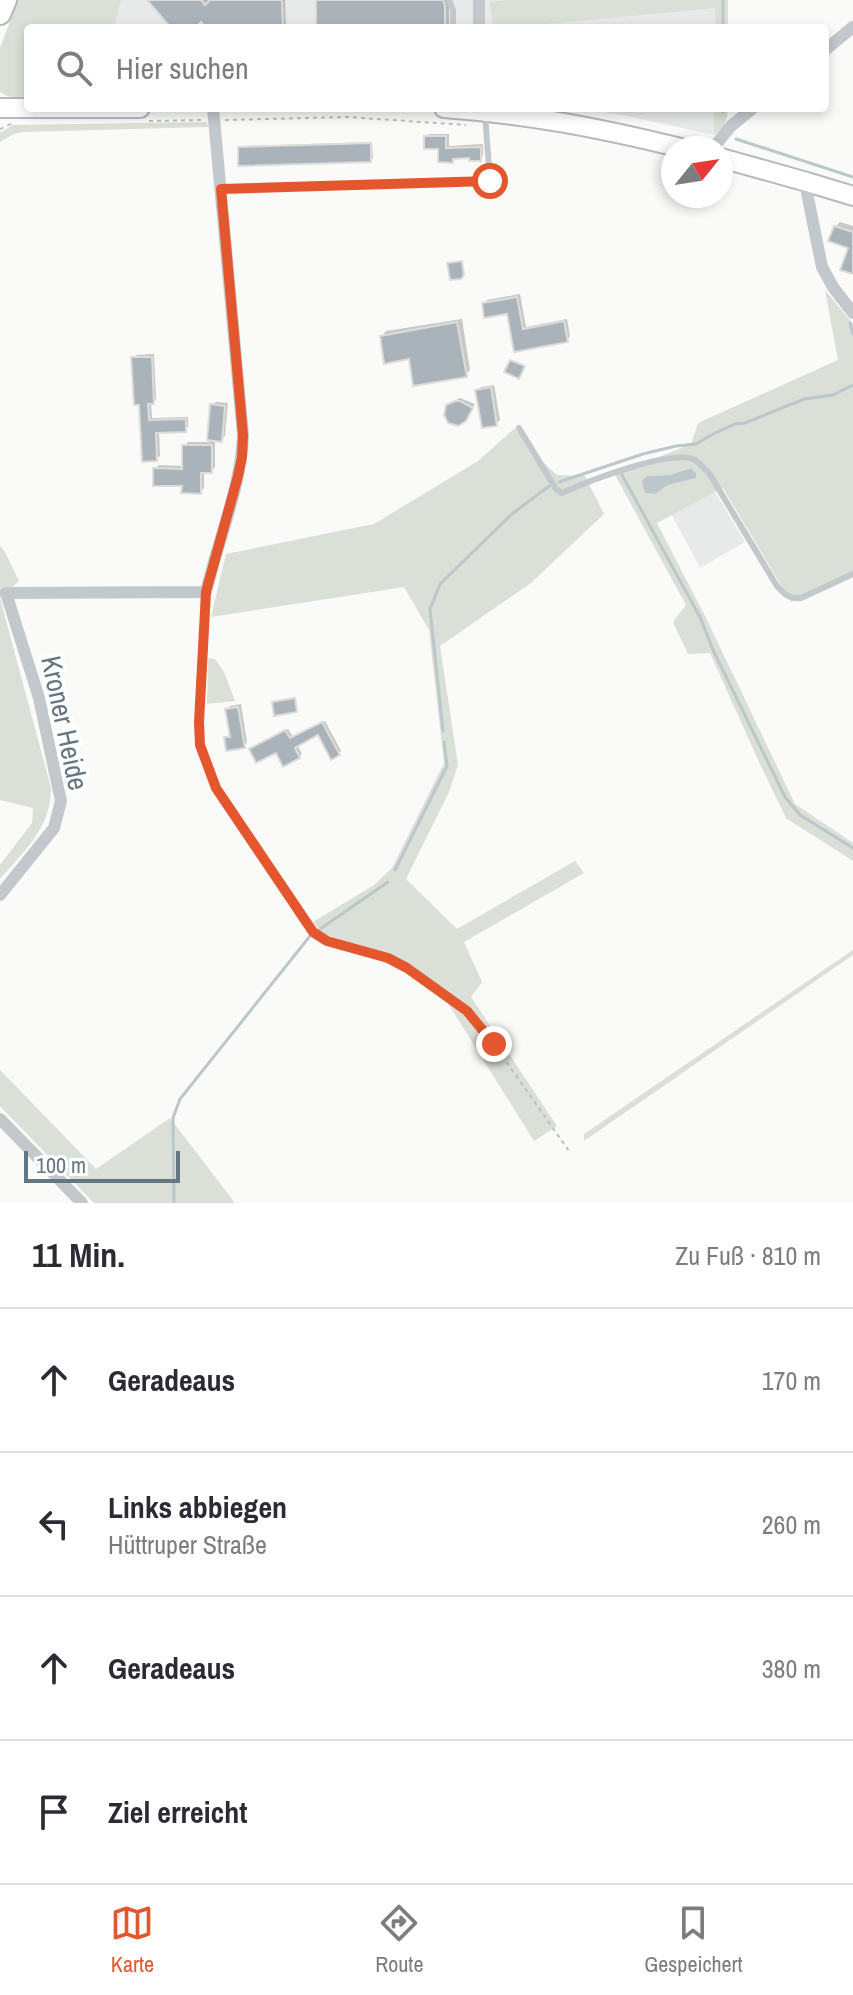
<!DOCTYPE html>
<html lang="de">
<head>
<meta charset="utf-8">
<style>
  :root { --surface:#fff; --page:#f7f7f7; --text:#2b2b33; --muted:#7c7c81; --line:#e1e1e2; --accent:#e4572e }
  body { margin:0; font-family:"Archivo Narrow",sans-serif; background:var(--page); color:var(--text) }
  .compass { position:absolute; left:661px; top:136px; width:72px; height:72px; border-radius:50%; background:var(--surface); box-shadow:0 4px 12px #0003; rotate:60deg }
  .scale { position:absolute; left:24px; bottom:20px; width:156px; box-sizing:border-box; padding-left:8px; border:4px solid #657683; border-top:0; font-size:22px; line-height:28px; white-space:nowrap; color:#657683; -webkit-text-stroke:6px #fff; paint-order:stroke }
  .stop { position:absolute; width:24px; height:24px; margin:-18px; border:6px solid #e4572e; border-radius:50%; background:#fff }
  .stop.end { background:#e4572e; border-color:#fff; box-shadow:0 2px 8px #0008 }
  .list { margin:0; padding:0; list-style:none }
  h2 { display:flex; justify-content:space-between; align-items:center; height:104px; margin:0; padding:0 32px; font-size:34px }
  h2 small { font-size:26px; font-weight:400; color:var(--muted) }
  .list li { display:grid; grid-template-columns:52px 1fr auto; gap:24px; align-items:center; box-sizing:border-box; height:144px; padding:0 32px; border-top:2px solid var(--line) }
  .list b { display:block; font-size:30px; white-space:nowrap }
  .list p { margin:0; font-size:26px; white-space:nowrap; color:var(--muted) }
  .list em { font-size:26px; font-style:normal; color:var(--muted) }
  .icon { flex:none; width:44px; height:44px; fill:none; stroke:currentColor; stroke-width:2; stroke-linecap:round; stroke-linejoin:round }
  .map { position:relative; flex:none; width:853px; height:1203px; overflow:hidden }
  .search { position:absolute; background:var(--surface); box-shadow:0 4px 12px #0003; left:24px; right:24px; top:24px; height:88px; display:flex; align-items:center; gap:20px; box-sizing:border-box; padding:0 28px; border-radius:8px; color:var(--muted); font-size:30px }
  .sheet { height:680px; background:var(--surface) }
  nav { display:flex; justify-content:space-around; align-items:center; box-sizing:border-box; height:112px; border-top:2px solid var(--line); background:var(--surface); font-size:22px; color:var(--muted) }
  nav a { display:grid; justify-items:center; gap:4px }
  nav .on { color:var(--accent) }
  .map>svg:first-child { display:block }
  .built { fill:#e8e9e9 }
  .green { fill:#dadfd7; fill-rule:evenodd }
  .water { fill:#bbc7cb }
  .shadow { fill:#0003 }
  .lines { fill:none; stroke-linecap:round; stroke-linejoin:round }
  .stream { stroke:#bbc7cb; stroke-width:3 }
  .building { fill:#aab3b9; stroke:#dcdcda; stroke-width:2 }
  .secondary-casing { stroke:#b3babf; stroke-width:22 }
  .primary-casing { stroke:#b5babe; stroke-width:24 }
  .path { stroke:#bbbfc2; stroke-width:2; stroke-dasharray:4 4; stroke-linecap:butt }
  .service { stroke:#c3c8cc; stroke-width:6 }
  .minor { stroke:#c3c8cc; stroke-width:12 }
  .secondary { stroke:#fff; stroke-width:18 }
  .primary { stroke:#fff; stroke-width:20 }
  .route { stroke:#e4572e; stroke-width:10 }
  .labels { text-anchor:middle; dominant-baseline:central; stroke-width:8; stroke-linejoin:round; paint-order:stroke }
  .street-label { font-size:28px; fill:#657683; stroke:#fff }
</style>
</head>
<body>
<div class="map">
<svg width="853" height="1203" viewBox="0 0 853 1203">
  <rect width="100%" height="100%" fill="#fafaf8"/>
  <g class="built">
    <path d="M 30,0 L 716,0 L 716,28 L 28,28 Z"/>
    <path d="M 578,108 L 714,108 L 714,135 L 622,115 Z"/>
    <path d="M 715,492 L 745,542 L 700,568 L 672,515 Z"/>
  </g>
  <g class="green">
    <path d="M 18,0 L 121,0 L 114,28 L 28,28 L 28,99 L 7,96 L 0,92 L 0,48 Z"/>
    <path d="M 508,0 L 728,0 L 728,28 L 716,28 L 715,8 L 504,28 L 493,27 L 490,2 Z"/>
    <path d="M 714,108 L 728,108 C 728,119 724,130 714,135 Z"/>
    <path d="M 207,122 L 208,127 L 23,132 L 14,134 L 0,142 L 0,133 L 13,125 Z"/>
    <path d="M 825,290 L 853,324 L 853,573 L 791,602 L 723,488 L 657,523 L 707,620 L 795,804 L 853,843 L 853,861 L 786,818 L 759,762 L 710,653 L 688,654 L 673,622 L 686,605 L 615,475 L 691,444 L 698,423 L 838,360 ZM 690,468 L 696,478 L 668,485 L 654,494 L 645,493 L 647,476 L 669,475 Z"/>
    <path d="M 515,428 L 542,461 L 557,475 L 585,476 L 604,514 L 531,583 L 440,646 L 458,765 L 449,792 L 406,879 L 457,929 L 575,861 L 584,873 L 464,942 L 482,982 L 471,997 L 557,1126 L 534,1141 L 436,984 L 392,955 L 323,934 L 313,922 L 374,885 L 392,868 L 444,763 L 429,630 L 404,587 L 211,617 L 226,554 L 374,524 L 478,461 Z"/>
    <path d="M 0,546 L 5,552 L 19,581 L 0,598 L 51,788 C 51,828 24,851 0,879 L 0,865 L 32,823 L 33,808 L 0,800 Z"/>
    <path d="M 208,658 L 215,659 L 224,672 L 235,701 L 207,704 Z"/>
    <path d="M 853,950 L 853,955 L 584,1141 L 584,1134 Z"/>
    <path d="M 0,1070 L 96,1169 L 170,1118 L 235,1203 L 94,1203 L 0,1106 Z"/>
  </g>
  <path class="water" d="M 691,468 L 696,473 L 696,478 L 668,485 L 655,494 L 645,493 L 642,481 L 647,476 L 669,475 Z"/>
  <g class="shadow">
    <path d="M 150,0 L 208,0 L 214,7 L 213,0 L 285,0 L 286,28 L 209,28 L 202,19 L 191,28 L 173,28 Z"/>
    <rect x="318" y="0" width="131" height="28"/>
    <path d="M 429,134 L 449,134 L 449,146 L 483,144 L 483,156 L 480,159 L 470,156 L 456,157 L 453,161 L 440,147 L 426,137 Z"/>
    <path d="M 372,142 L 373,158 L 370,160 L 240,148 L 242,146 Z"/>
    <path d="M 840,222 L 853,226 L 853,272 L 850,247 L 835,227 Z"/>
    <path d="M 520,294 L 526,327 L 567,319 L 570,336 L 567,340 L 515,349 L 508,312 L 484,303 L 487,300 Z"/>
    <path d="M 462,319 L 470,370 L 466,375 L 410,357 L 382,336 L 386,331 Z"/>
    <path d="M 154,354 L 156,399 L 151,402 L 152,418 L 188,417 L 188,427 L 185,430 L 159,431 L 160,456 L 156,459 L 141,402 L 133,358 L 137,355 Z"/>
    <path d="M 494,385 L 500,420 L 496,424 L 477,391 L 481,387 Z"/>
    <path d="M 460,398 L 475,404 L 465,419 L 452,402 Z"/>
    <path d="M 216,402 L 228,403 L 225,436 L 221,440 L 215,439 L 215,467 L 211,471 L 204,471 L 204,488 L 200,492 L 155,469 L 159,465 L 184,466 L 184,446 L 188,442 L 209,442 L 212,405 Z"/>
    <path d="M 241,704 L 247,742 L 244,746 L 226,738 L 231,733 L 227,709 L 230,706 Z"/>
    <path d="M 325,721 L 341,751 L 338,754 L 319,732 L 297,744 L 302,754 L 299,757 L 277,750 L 254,747 L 288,729 L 293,737 Z"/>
  </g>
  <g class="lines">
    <g class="stream">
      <path d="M 723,28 L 723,0"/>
      <path d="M 723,112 L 723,108"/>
      <path d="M 736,139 L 853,177"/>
      <path d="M 850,323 L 853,334"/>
      <path d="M 622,475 L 701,619 L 713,650 L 785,797 L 800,815 L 853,848"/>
      <path d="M 559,482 L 643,454 L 676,446 L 696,444 L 715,433 L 735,424 L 745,423 L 804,399 L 833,395 L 853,385"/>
      <path d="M 443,731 L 430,609 L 440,584 L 512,514 L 549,486"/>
      <path d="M 395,870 L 447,766 L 444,742"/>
      <path d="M 320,929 L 388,882"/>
      <path d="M 174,1203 L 173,1118 L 180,1099 L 310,936"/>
    </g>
  </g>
  <g class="building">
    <path d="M 147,0 L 201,0 L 205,5 L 210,0 L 282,0 L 283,28 L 206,28 L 201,22 L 195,28 L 171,28 Z"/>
    <path d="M 316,0 L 443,0 L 445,6 L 445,28 L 316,28 Z"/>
    <path d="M 424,136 L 446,136 L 446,148 L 481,147 L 481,161 L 469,161 L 469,158 L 453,159 L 453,163 L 438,162 L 438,149 L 424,149 Z"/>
    <path d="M 371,143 L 371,162 L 238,166 L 238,147 Z"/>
    <path d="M 834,226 L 853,232 L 853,274 L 840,270 L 848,248 L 828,241 Z"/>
    <path d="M 462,261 L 464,275 L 461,279 L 450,280 L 447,263 Z"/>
    <path d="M 517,297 L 523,329 L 564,321 L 568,342 L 514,352 L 507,314 L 484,318 L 482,303 Z"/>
    <path d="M 457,322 L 467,377 L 413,386 L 409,359 L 384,364 L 380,336 Z"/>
    <path d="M 131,357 L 152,357 L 154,404 L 148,404 L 149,420 L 186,419 L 186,432 L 156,433 L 157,461 L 142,462 L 139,405 L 134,405 Z"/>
    <path d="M 510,360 L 525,366 L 519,379 L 504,372 Z"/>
    <path d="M 491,387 L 497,426 L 482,428 L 475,390 Z"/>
    <path d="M 455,401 L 460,401 L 473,408 L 466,421 L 458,426 L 448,423 L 444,415 L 446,405 Z"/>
    <path d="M 210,404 L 225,406 L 222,442 L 207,440 Z"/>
    <path d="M 182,445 L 212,445 L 212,473 L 201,473 L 201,494 L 181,493 L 182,486 L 153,486 L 153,468 L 182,469 Z"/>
    <path d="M 295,698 L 297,712 L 274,716 L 272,702 Z"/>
    <path d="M 238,707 L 245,748 L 226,751 L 224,737 L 230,737 L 225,709 Z"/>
    <path d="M 322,722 L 340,755 L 331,760 L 318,735 L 295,748 L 300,758 L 283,767 L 276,753 L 256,763 L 249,749 L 285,730 L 290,738 Z"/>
  </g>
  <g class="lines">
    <defs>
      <g id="secondary">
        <path d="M 0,108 L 140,108"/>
        <path d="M 444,108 C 527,114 600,128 681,148"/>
        <path d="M 721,158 L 807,182 L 853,196"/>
      </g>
      <path id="primary" d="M 0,14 L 6,0"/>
    </defs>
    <use href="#secondary" class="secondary-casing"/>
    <use href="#primary" class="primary-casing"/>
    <g class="path">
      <path d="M 225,120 L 348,117 L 466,125"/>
      <path d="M 149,121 L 203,120"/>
      <path d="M 0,129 L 11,124"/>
      <path d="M 206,605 L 199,722 L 200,745 L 205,763 L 216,788 L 313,932 C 334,949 364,948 388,958 C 420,971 459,1002 482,1027 L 569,1151"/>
    </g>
    <g class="service">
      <path d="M 449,0 L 453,10 L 453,28"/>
      <path d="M 221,189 L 490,181 L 485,114"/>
      <path d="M 519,428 L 556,489 L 562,493 C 586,482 672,448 695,460 C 700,463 704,469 709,473 L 777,586 C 785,595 789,599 801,598 L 853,574"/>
    </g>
    <g class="minor">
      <path d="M 479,0 L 479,28"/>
      <path d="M 825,50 L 853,27"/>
      <path d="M 713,148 L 731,126 L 753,108"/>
      <path d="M 807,182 L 807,193 L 822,267 L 833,287 L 853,313"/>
      <path d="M 0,895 L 54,828 L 61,801 L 39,698 L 6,593 L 206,592 C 218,540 241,488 243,435 L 213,108"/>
      <path d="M 0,1119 L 82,1203"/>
    </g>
    <use href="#secondary" class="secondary"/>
    <use href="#primary" class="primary"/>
  </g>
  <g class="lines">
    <path class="route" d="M 490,181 L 221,189 L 243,435 L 242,457 L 238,476 L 206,592 L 199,722 L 200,745 L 216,788 L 313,932 L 327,941 L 388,958 L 407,968 L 467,1011 L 494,1044"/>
  </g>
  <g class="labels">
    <g class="street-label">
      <text transform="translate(65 723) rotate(78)">Kroner Heide</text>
    </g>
  </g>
</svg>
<svg class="compass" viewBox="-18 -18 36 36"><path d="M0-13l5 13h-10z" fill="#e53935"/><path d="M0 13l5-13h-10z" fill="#7c7c81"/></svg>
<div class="scale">100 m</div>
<div class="stop" style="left:490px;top:181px"></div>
<div class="stop end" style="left:494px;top:1044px"></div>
<div class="search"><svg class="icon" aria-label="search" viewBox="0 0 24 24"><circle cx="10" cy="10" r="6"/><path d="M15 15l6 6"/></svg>Hier suchen</div>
</div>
<section class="sheet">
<h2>11 Min.<small>Zu Fuß · 810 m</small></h2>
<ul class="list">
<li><svg class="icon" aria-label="ahead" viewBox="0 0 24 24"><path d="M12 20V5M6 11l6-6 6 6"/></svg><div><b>Geradeaus</b></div><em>170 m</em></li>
<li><svg class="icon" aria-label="left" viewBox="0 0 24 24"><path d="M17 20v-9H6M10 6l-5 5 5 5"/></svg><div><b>Links abbiegen</b><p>Hüttruper Straße</p></div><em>260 m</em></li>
<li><svg class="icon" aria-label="ahead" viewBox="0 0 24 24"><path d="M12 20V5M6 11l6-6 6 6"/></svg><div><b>Geradeaus</b></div><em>380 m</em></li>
<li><svg class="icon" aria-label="arrive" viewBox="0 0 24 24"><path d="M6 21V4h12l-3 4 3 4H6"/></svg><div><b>Ziel erreicht</b></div></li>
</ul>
</section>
<nav>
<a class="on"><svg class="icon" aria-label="map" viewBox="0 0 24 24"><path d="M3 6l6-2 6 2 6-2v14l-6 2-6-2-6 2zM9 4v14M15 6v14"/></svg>Karte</a>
<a><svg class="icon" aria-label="directions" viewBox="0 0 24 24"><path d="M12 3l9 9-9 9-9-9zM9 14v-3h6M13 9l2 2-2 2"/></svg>Route</a>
<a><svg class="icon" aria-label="saved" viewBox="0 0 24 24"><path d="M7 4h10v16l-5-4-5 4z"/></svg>Gespeichert</a>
</nav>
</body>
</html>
